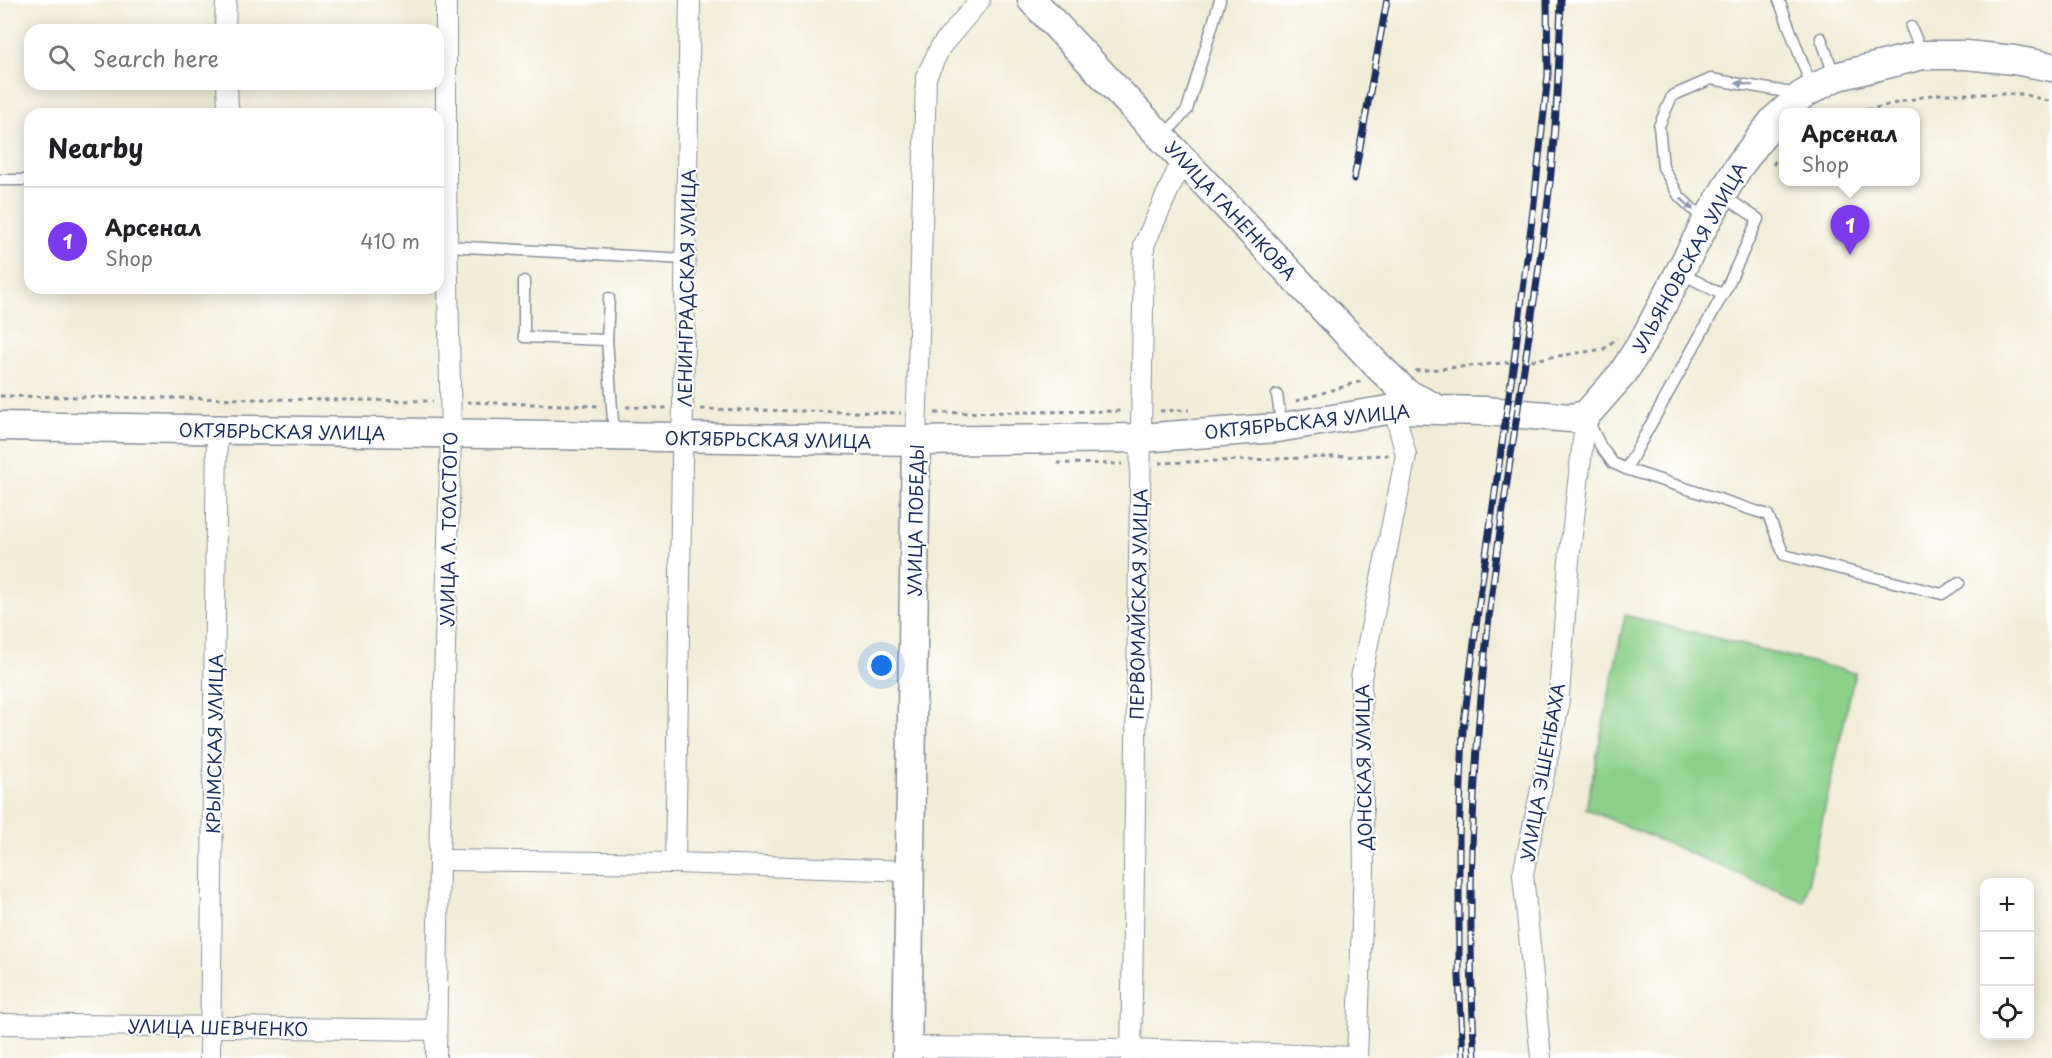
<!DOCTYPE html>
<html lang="en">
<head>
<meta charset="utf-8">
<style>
  :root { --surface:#fff; --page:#f6f6f6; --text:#202124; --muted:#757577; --line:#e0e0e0; --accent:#7c3aed }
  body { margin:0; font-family:"Playpen Sans",sans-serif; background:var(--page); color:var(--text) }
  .controls { position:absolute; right:18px; bottom:18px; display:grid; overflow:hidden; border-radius:12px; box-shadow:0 3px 15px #0003 }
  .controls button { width:54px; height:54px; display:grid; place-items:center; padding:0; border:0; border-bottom:2px solid var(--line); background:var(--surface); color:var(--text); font:30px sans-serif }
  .you { position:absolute; left:882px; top:666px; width:21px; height:21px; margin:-15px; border:4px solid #fff; border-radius:50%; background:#1a73e8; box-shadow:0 0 0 9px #1a73e833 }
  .badge { display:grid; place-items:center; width:39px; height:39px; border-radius:50%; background:var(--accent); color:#fff; font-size:20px; font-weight:700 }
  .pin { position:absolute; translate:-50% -50px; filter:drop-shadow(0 2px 3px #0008) }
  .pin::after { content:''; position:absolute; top:32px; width:21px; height:18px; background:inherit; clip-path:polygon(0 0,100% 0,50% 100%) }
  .popup { position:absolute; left:1779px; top:108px; width:141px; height:78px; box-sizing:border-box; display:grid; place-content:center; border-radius:12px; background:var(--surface); filter:drop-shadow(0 2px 4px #0005); font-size:20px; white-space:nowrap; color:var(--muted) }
  .popup b { font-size:22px; color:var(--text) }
  .popup::after { content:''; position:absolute; left:50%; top:100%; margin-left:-12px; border:12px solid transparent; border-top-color:var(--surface) }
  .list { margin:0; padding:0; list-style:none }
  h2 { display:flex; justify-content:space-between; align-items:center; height:78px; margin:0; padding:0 24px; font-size:26px }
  h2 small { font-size:20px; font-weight:400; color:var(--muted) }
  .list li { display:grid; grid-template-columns:39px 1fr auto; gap:18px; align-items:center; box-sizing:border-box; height:108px; padding:0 24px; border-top:2px solid var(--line) }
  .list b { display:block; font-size:22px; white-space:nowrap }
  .list p { margin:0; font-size:20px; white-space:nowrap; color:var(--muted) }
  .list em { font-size:20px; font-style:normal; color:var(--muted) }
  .icon { flex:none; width:33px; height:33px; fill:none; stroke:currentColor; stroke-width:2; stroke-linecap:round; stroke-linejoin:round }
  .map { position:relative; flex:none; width:2052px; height:1058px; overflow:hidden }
  .search { position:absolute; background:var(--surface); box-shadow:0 3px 15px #0003; left:24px; top:24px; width:420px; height:66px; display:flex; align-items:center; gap:15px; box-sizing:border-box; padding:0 21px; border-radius:18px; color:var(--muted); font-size:22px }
  .panel { position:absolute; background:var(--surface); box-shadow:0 3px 15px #0003; left:24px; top:108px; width:420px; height:186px; border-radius:18px }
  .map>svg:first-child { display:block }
  .green { fill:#8dd089; stroke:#548074; stroke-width:1.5 }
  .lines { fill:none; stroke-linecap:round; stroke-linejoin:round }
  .lane-casing { stroke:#868e9a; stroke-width:13 }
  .street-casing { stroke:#868e9a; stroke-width:22 }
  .secondary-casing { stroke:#868e9a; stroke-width:31 }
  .path { stroke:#868e9a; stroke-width:3; stroke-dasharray:4.5 4.5; stroke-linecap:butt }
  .lane { stroke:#fff; stroke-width:10 }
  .street { stroke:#fff; stroke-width:20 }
  .secondary { stroke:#fff; stroke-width:28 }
  .rail-casing { stroke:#1b2f5e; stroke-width:7 }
  .rail { stroke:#fff; stroke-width:4.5; stroke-dasharray:14; stroke-linecap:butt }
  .oneway { fill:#8d97ae }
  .labels { text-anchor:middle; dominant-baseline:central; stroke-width:4.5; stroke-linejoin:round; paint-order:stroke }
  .street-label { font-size:18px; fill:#1b2f5e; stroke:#fff }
</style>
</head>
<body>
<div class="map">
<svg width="2052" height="1058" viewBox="0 0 2052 1058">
  <rect width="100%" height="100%" fill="#fff"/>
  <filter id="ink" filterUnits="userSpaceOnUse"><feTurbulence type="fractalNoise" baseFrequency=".0167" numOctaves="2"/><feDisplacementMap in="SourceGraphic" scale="12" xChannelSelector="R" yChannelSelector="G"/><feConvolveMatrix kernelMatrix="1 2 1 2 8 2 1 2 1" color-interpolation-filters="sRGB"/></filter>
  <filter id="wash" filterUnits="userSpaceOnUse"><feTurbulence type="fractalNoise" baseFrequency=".008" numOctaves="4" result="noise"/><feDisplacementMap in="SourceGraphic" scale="24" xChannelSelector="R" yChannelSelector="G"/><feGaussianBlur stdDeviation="1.35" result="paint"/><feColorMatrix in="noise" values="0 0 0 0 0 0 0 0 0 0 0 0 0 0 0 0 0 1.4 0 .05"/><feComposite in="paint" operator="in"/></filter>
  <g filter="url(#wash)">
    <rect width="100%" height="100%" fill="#f1ecd6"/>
    <path class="green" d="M 1625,615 L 1855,673 L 1804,902 L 1586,809 Z"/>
  </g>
  <g filter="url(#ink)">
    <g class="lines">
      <defs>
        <g id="lane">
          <path d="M 1779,0 L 1812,88"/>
          <path d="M 1911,27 L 1923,55"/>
          <path d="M 1821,38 L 1835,77"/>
          <path d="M 1164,136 L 1187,110 L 1220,0"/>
          <path d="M 0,180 L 30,180"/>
          <path d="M 1706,222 L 1679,196 L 1663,167 L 1659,126 L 1672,96 L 1711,79 L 1798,94"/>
          <path d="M 447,246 L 686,259"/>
          <path d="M 1681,273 L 1723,295"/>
          <path d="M 524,281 L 524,337 L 607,340"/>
          <path d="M 609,298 L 607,340 L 614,435"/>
          <path d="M 1277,395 L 1282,427"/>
          <path d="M 1588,420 L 1601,447 L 1613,463 L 1626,469 L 1768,515 L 1784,555 L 1942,594 L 1959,583"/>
          <path d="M 1626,469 L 1727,287 L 1758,219 L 1722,195"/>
        </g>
        <g id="street">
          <path d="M 225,30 L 226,0"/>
          <path d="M 227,84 L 228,108 L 230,114"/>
          <path d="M 916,441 L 926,77 L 941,46 L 980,0"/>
          <path d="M 439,860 L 675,863 L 909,871"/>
          <path d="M 675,863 L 690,0"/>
          <path d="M 0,1024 L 436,1030"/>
          <path d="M 907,1047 L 1131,1049 L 1357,1057"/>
          <path d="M 210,1058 L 217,430"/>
          <path d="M 436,1058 L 439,860 L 451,434 L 446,184 L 446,0"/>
          <path d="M 1131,1058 L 1144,245 L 1183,158"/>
          <path d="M 1357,1058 L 1364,869 L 1361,678 L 1406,455 L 1394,409"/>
          <path d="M 1541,1058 L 1523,874 L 1558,709 L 1569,560 L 1586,415"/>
        </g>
        <g id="secondary">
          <path d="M 1032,0 L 1377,365 L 1406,393 L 1434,407"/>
          <path d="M 0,426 L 916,441 L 1140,438 L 1277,428 L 1394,409 L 1485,411 L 1571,418 L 1586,415 L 1623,373 L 1645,338 L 1706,222 L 1739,166 L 1774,120 L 1802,95 L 1835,77 L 1923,55 L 1966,55 L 2014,60 L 2052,67"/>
          <path d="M 907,1058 L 916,441"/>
        </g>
      </defs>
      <use href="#lane" class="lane-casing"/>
      <use href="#street" class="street-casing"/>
      <use href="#secondary" class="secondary-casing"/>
      <g class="path">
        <path d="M 1858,112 L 1935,94 L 2023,94 L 2052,102"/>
        <path d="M 1773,165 L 1782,150"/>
        <path d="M 1415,371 L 1525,361 L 1604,349 L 1617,338"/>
        <path d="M 0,396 L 433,401"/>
        <path d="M 1296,401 L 1362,381"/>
        <path d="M 467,402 L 598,406"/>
        <path d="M 626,407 L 667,408"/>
        <path d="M 701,409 L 901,413"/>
        <path d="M 1160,411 L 1189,410"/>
        <path d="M 935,413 L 1123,411"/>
        <path d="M 1057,463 L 1122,464"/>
        <path d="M 1159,463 L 1389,455"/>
      </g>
      <use href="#lane" class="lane"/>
      <use href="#street" class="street"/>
      <use href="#secondary" class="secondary"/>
      <defs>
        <g id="rail">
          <path d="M 1354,179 L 1387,0"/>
          <path d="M 1463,1058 L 1459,977 L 1459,838 L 1463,730 L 1479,603 L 1514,361 L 1534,203 L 1548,75 L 1547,0"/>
          <path d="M 1475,1058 C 1467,930 1471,801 1483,674 C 1498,518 1527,363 1547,208 C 1556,139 1559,69 1561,0"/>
        </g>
      </defs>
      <use href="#rail" class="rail-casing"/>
      <use href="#rail" class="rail"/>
    </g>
    <defs><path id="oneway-solid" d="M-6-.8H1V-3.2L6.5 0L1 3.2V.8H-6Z" transform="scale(1.5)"/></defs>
    <g class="oneway">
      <use href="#oneway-solid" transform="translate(1744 84) rotate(-171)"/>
      <use href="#oneway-solid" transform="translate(1687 204) rotate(43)"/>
    </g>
  </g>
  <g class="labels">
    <g class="street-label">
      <text transform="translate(1231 210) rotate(47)">УЛИЦА ГАНЕНКОВА</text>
      <text transform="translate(1689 257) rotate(-61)">УЛЬЯНОВСКАЯ УЛИЦА</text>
      <text transform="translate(686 288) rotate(-89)">ЛЕНИНГРАДСКАЯ УЛИЦА</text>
      <text transform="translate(1307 421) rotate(-6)">ОКТЯБРЬСКАЯ УЛИЦА</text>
      <text transform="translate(282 431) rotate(1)">ОКТЯБРЬСКАЯ УЛИЦА</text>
      <text transform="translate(768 439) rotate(1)">ОКТЯБРЬСКАЯ УЛИЦА</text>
      <text transform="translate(915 520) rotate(-89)">УЛИЦА ПОБЕДЫ</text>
      <text transform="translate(448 529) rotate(-89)">УЛИЦА Л. ТОЛСТОГО</text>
      <text transform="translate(1138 604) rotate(-89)">ПЕРВОМАЙСКАЯ УЛИЦА</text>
      <text transform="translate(214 744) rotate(-89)">КРЫМСКАЯ УЛИЦА</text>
      <text transform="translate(1363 767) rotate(-91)">ДОНСКАЯ УЛИЦА</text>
      <text transform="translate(1542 772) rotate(-80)">УЛИЦА ЭШЕНБАХА</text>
      <text transform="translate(218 1027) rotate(1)">УЛИЦА ШЕВЧЕНКО</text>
    </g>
  </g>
</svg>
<div class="controls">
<button>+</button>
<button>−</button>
<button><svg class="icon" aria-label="locate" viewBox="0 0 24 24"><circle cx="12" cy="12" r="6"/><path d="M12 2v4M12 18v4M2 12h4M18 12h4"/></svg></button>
</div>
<div class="you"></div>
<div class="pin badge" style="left:1850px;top:255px">1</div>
<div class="popup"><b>Арсенал</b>Shop</div>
<div class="search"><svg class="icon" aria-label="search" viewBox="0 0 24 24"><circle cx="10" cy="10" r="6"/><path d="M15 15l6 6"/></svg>Search here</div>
<section class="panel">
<h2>Nearby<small></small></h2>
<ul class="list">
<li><span class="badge">1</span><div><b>Арсенал</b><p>Shop</p></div><em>410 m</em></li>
</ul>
</section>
</div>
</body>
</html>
